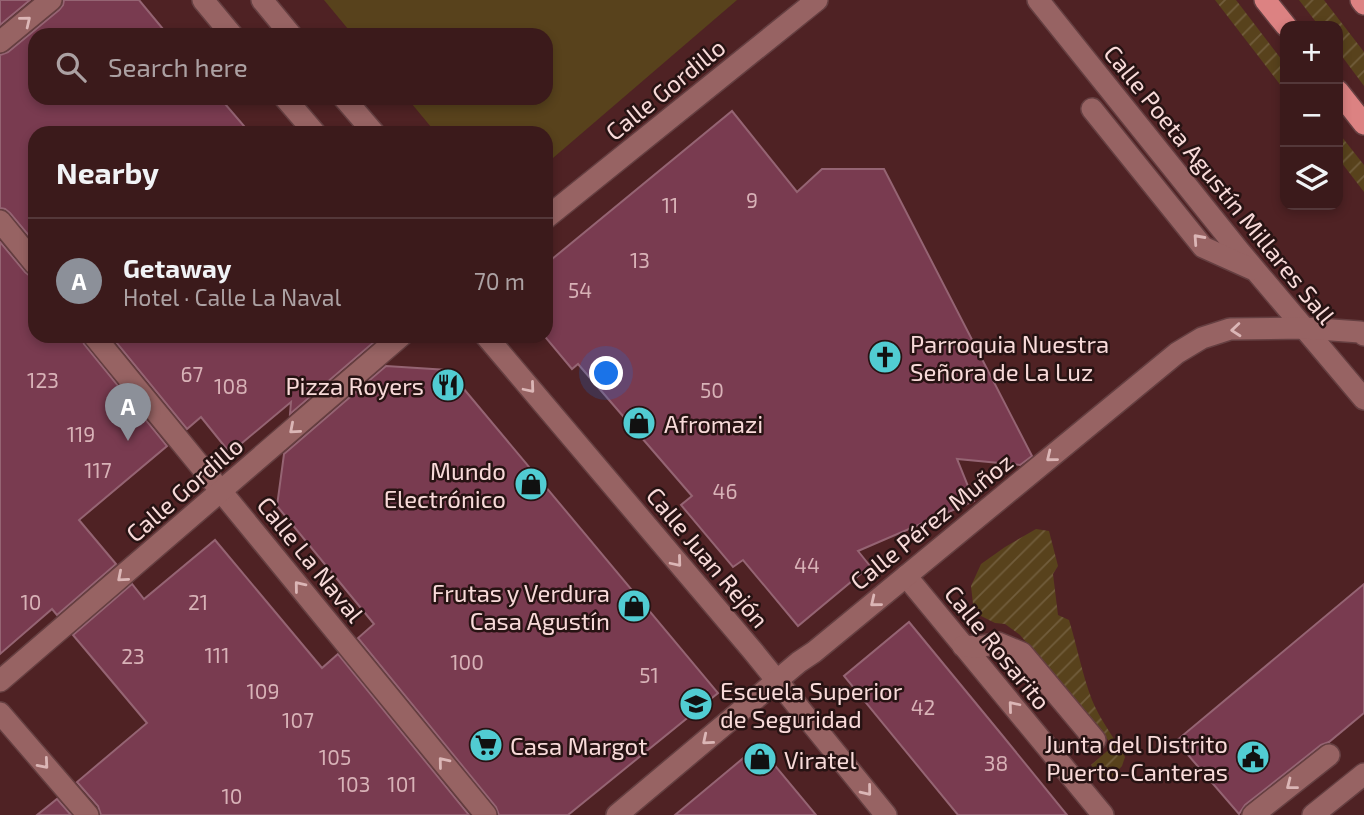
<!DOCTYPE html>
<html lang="en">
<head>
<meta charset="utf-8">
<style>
  :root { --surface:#3b1a1b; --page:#462728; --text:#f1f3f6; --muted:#aca1a3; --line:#54383a; --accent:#8c9099 }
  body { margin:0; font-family:"Exo 2",sans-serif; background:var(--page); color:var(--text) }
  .controls { position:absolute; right:21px; top:21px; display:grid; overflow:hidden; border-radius:14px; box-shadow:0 4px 10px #0003 }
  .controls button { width:63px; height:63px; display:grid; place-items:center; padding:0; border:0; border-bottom:2px solid var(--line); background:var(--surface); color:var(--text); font:35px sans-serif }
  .you { position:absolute; left:607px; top:374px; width:24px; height:24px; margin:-18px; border:5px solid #fff; border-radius:50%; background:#1a73e8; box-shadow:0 0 0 10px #1a73e833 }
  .badge { display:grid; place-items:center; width:46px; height:46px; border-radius:50%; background:var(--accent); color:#fff; font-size:23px; font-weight:700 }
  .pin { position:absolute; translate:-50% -58px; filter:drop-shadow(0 2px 4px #0008) }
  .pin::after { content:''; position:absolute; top:37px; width:24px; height:21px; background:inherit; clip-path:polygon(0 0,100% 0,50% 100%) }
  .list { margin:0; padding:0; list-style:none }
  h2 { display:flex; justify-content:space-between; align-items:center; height:91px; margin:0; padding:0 28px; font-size:30px }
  h2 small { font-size:23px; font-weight:400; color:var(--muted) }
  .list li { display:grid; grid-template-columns:46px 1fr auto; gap:21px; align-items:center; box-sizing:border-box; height:126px; padding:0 28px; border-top:2px solid var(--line) }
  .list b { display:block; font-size:26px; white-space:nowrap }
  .list p { margin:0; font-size:23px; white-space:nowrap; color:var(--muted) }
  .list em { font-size:23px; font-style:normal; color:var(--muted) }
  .icon { flex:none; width:38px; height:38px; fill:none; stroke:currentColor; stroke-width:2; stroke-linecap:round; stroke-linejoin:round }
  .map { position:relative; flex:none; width:1364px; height:815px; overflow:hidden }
  .search { position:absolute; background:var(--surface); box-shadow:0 4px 10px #0003; left:28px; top:28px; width:525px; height:77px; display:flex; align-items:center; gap:18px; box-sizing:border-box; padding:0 24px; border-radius:21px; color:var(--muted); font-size:26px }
  .panel { position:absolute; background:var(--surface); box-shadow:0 4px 10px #0003; left:28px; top:126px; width:525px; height:217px; border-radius:21px }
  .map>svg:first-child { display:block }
  .green { fill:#58421c }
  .garden { fill:url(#garden-furrows) }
  .building { fill:#793b50; stroke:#956473; stroke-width:2 }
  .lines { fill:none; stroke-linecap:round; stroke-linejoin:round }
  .minor-casing { stroke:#653f41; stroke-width:24 }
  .highway-casing { stroke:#653f41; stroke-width:24 }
  .minor { stroke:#976363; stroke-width:21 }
  .highway { stroke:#dc8282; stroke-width:21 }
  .oneway { stroke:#dbb6b6 }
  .labels { text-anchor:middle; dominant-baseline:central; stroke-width:5; stroke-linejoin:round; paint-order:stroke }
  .number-label { font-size:21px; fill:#d8b2b7 }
  .street-label { font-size:24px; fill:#f8dad9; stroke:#271313 }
  .poi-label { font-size:24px; fill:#f8dad9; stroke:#271313; text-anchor:start }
</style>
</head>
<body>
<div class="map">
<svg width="1364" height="815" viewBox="0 0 1364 815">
  <defs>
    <pattern id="garden-furrows" width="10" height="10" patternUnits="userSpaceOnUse" patternTransform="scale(1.75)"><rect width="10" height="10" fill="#58421c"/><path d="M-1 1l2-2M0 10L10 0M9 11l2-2" fill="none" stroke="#715d3c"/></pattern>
  </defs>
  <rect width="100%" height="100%" fill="#4f2224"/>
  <path class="green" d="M 324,0 L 737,0 L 546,164 L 546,133 L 436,133 L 407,98 L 546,98 L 546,35 L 353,35 Z"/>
  <g class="garden">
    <path d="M 1215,0 L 1236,0 L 1285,64 L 1285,91 Z"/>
    <path d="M 1299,0 L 1324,0 L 1364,52 L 1364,86 L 1338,51 L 1338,26 L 1319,26 Z"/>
    <path d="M 1338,132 L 1364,165 L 1364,192 L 1338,158 Z"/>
    <path d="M 1036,529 L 1049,531 L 1058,566 L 1053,574 L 1058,615 L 1069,620 C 1077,646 1082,674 1092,700 C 1100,720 1114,737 1125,757 L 1122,766 L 1106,783 L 1091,765 L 1113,746 L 1020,635 L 1005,624 L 995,623 L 981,616 L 973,604 L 971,586 L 981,564 L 1005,547 Z"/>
  </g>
  <g class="building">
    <path d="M 0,0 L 30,0 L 0,25 Z"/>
    <path d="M 64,0 L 139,0 L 168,35 L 35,35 L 35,98 L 220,98 L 250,133 L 35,133 L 35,243 L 10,213 L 5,209 L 0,208 L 0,55 L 8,52 L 59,10 L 63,5 Z"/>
    <path d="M 732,111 L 797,192 L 822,169 L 884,169 L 1032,456 L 1020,465 L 957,459 L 974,501 L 858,551 L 870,566 L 798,626 L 743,560 L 733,567 L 681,505 L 692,496 L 578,364 L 572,369 L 546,338 L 546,264 Z"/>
    <path d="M 0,242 L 25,272 L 30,276 L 35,277 L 35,336 L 81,336 L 84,344 L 167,446 L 79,520 L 116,564 L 57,615 L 52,609 L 0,654 Z"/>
    <path d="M 111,336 L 381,336 L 290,414 L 291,402 L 230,453 L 201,417 L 187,429 Z"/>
    <path d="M 386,366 L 448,370 L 718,693 L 568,815 L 499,815 L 496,807 L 358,638 L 374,624 L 277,506 L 284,454 Z"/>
    <path d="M 215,540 L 322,668 L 338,654 L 469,815 L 101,815 L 98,806 L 77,782 L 147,723 L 73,635 L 132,584 L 144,599 Z"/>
    <path d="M 1364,584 L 1364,713 L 1329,742 L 1321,745 L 1245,805 L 1239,814 L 1176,741 Z"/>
    <path d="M 909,622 L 1002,735 L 1067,815 L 958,815 L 844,676 Z"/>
    <path d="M 762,750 L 816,815 L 675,815 L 747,755 Z"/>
    <path d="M 57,799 L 71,815 L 37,815 Z"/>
  </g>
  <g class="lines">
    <defs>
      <g id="minor">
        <path d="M 203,0 L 232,35"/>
        <path d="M 262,0 L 291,35"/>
        <path d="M 1038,0 L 1240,252 L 1364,399"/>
        <path d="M 0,42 L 51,0"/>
        <path d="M 285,98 L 315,133"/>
        <path d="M 344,98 L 374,133"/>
        <path d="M 1092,109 L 1203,247 L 1252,269"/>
        <path d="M 546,218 L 817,0"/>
        <path d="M 0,221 L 35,264"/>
        <path d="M 94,336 L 486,815"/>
        <path d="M 486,336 L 752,650 L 886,815"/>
        <path d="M 906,576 L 1103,815"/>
        <path d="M 963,646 L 979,647 L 998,643 L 1022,653 L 1095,740"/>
        <path d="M 0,681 L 401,336"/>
        <path d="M 0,713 L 88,815"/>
        <path d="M 617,815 L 799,662 L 814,652 L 1177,353 L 1202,338 L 1230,329 L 1304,328 L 1360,332 L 1364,335"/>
        <path d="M 1253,815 L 1329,755"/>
        <path d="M 1313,815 L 1364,774"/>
      </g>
      <g id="highway">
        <path d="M 1265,0 L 1286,26"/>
        <path d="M 1361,0 L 1364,4"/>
        <path d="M 1338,91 L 1364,124"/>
      </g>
    </defs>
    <use href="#minor" class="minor-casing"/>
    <use href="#highway" class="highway-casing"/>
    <use href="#minor" class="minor"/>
    <use href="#highway" class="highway"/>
  </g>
  <defs><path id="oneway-chevron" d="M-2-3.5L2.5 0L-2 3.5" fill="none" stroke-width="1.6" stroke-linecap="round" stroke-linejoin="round" transform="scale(1.75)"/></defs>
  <g class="oneway">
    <use href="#oneway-chevron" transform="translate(26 21) rotate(-39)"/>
    <use href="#oneway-chevron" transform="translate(1198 239) rotate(-132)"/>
    <use href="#oneway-chevron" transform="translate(1236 330) rotate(175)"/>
    <use href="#oneway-chevron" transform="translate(530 388) rotate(50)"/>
    <use href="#oneway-chevron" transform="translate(294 429) rotate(139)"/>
    <use href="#oneway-chevron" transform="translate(1051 457) rotate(141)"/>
    <use href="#oneway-chevron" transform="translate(677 562) rotate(50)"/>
    <use href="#oneway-chevron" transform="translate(122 577) rotate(139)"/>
    <use href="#oneway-chevron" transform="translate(299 586) rotate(-129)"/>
    <use href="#oneway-chevron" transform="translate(875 602) rotate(141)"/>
    <use href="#oneway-chevron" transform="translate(1013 706) rotate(-130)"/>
    <use href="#oneway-chevron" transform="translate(707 740) rotate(140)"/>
    <use href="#oneway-chevron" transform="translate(443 762) rotate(-129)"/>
    <use href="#oneway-chevron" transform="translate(44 764) rotate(49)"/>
    <use href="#oneway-chevron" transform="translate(1291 785) rotate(142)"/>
    <use href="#oneway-chevron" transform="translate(867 791) rotate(51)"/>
  </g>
  <defs>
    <symbol id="church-disc" viewBox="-11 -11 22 22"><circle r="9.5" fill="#51ccd2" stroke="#271313"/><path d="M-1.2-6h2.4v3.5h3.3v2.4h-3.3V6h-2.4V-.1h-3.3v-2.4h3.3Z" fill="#111"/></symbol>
    <symbol id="restaurant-disc" viewBox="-11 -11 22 22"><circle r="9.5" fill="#51ccd2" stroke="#271313"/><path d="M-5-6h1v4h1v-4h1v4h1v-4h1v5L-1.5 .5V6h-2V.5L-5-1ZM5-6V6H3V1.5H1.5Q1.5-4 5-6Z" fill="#111"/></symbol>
    <symbol id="shop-disc" viewBox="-11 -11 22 22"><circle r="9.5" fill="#51ccd2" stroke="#271313"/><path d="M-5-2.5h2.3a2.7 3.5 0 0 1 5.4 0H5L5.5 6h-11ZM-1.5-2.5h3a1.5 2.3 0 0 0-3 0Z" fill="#111"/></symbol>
    <symbol id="university-disc" viewBox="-11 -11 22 22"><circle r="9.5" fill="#51ccd2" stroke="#271313"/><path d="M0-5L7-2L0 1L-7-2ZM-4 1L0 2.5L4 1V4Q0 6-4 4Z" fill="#111"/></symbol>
    <symbol id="supermarket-disc" viewBox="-11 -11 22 22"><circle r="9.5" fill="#51ccd2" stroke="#271313"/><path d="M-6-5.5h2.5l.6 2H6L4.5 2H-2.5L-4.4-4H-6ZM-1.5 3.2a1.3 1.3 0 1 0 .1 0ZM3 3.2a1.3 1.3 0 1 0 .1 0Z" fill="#111"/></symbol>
    <symbol id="civic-disc" viewBox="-11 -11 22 22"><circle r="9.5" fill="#51ccd2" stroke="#271313"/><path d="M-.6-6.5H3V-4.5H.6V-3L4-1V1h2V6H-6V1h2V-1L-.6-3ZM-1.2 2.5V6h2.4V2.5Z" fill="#111"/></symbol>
  </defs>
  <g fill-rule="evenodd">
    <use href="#church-disc" x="866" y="338" width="38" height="38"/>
    <use href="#restaurant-disc" x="429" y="366" width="38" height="38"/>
    <use href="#shop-disc" x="620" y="404" width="38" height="38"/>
    <use href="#shop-disc" x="512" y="465" width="38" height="38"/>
    <use href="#shop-disc" x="615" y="587" width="38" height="38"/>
    <use href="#university-disc" x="677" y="685" width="38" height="38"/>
    <use href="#supermarket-disc" x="467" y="726" width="38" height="38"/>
    <use href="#civic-disc" x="1234" y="738" width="38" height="38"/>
    <use href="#shop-disc" x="741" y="740" width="38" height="38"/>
  </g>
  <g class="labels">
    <g class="number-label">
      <text x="752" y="199">9</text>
      <text x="670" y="204">11</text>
      <text x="640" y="259">13</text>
      <text x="580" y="289">54</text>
      <text x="192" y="373">67</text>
      <text x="43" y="379">123</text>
      <text x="231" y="385">108</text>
      <text x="712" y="389">50</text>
      <text x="81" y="433">119</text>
      <text x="98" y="469">117</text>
      <text x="725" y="490">46</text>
      <text x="807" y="564">44</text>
      <text x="31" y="601">10</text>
      <text x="198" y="601">21</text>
      <text x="217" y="654">111</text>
      <text x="133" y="655">23</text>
      <text x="467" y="661">100</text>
      <text x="649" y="674">51</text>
      <text x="263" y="690">109</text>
      <text x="923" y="706">42</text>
      <text x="298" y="719">107</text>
      <text x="335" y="756">105</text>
      <text x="996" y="762">38</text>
      <text x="354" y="783">103</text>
      <text x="402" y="783">101</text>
      <text x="232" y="795">10</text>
    </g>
    <g class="street-label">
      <text transform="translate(665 89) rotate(-39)">Calle Gordillo</text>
      <text transform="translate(1220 184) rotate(51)">Calle Poeta Agustín Millares Sall</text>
      <text transform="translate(184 489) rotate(-41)">Calle Gordillo</text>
      <text transform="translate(931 521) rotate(-39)">Calle Pérez Muñoz</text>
      <text transform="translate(708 557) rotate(50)">Calle Juan Rejón</text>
      <text transform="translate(311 559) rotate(51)">Calle La Naval</text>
      <text transform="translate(998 647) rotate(51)">Calle Rosarito</text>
    </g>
    <g class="poi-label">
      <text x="910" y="343">Parroquia Nuestra<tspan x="910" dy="28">Señora de La Luz</tspan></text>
      <text x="424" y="385" text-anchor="end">Pizza Royers</text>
      <text x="664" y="423">Afromazi</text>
      <text x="506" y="470" text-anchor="end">Mundo<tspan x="506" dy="28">Electrónico</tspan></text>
      <text x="610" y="592" text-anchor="end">Frutas y Verdura<tspan x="610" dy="28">Casa Agustín</tspan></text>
      <text x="720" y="690">Escuela Superior<tspan x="720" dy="28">de Seguridad</tspan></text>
      <text x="1228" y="743" text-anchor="end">Junta del Distrito<tspan x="1228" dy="28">Puerto-Canteras</tspan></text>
      <text x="510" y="745">Casa Margot</text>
      <text x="784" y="759">Viratel</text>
    </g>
  </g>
</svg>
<div class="controls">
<button>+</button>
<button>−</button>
<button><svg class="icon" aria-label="layers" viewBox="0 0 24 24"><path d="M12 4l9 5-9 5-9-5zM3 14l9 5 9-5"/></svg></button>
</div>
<div class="you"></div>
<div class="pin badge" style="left:128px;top:441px">A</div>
<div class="search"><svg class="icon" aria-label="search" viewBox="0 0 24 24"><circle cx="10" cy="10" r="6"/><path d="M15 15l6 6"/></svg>Search here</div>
<section class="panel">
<h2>Nearby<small></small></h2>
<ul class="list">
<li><span class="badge">A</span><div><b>Getaway</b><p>Hotel · Calle La Naval</p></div><em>70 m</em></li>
</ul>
</section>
</div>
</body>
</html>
